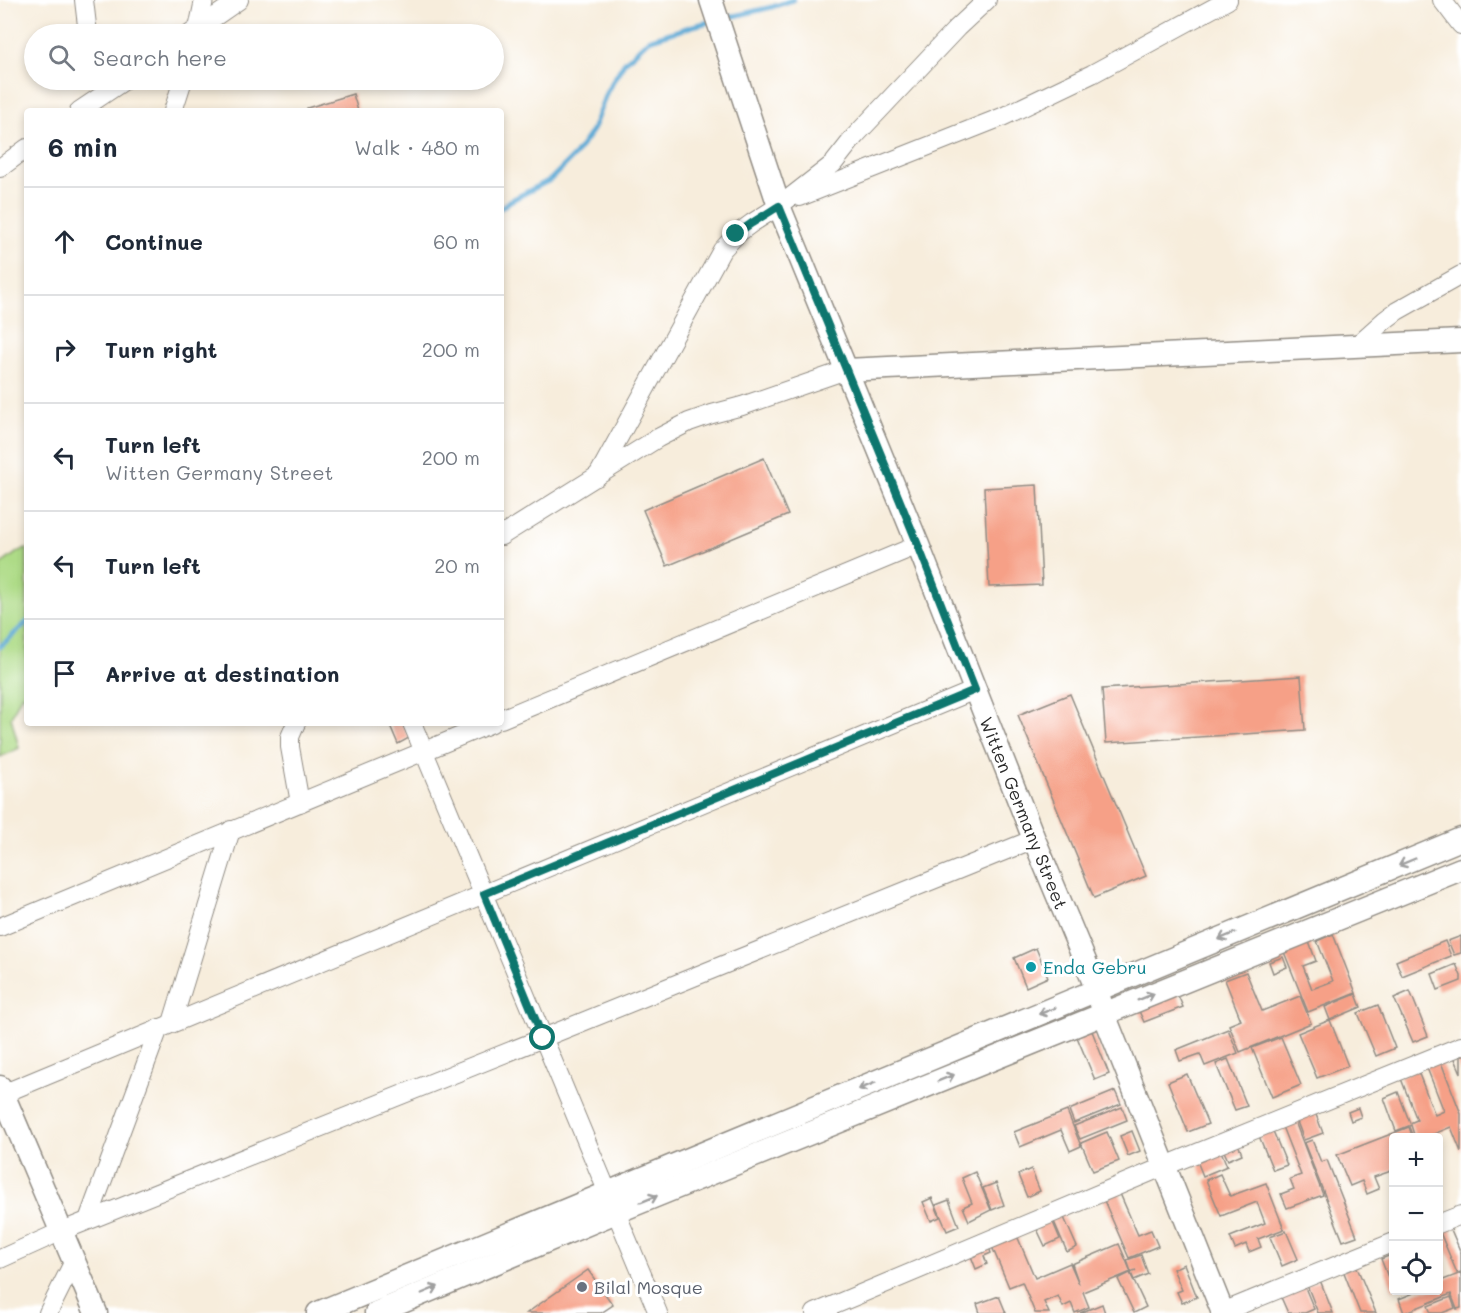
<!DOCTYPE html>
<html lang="en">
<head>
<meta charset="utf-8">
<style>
  :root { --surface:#fff; --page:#f6f6f7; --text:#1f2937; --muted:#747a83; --line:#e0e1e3 }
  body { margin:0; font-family:Mali,sans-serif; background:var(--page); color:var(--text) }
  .controls { position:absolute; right:18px; bottom:18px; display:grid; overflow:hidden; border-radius:6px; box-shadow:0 3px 9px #0003 }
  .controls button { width:54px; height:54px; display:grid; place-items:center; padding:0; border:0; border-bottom:2px solid var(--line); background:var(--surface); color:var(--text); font:30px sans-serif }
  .stop { position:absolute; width:18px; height:18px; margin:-14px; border:4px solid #0f766e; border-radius:50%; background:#fff }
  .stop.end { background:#0f766e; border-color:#fff; box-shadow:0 2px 6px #0008 }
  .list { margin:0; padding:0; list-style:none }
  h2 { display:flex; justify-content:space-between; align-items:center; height:78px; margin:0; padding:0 24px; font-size:26px }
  h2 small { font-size:20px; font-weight:400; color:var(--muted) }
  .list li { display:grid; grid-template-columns:39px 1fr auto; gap:18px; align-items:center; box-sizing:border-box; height:108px; padding:0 24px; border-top:2px solid var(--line) }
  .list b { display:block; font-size:22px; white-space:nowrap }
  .list p { margin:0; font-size:20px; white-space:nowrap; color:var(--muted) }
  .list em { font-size:20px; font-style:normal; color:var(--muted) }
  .icon { flex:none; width:33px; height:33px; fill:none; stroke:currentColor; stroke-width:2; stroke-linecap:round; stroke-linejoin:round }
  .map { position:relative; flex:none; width:1461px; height:1313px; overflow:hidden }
  .search { position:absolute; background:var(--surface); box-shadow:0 3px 9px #0003; left:24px; top:24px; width:480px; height:66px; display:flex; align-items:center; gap:15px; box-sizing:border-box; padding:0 21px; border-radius:33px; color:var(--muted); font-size:22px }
  .panel { position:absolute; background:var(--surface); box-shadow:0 3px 9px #0003; left:24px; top:108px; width:480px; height:618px; border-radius:6px }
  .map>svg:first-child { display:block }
  .green { fill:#aedb87; stroke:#6c8359; stroke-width:1.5 }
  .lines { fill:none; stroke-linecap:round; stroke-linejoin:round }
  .stream { stroke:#5daad6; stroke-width:5 }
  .building { fill:#f6a087 }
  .minor-casing { stroke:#918c84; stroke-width:20 }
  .tertiary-casing { stroke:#918c84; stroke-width:25 }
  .minor { stroke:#fff; stroke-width:18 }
  .tertiary { stroke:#fff; stroke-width:22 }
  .oneway { stroke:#a0a0a0 }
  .route { stroke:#0f766e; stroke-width:8 }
  .culture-dot { fill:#0f9aa8; stroke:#fff; stroke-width:2 }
  .worship-dot { fill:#6b7280; stroke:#fff; stroke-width:2 }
  .labels { text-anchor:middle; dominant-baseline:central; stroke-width:6; stroke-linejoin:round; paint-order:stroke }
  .street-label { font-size:18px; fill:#2b2b2b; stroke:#fff }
  .culture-label { font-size:18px; fill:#0d838f; stroke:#fff; text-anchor:start }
  .worship-label { font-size:18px; fill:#5b616d; stroke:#fff; text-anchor:start }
</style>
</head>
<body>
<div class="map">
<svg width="1461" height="1313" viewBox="0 0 1461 1313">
  <rect width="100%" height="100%" fill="#fff"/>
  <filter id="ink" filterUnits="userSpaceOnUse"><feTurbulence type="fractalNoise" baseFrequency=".0167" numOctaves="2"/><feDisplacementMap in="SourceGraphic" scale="12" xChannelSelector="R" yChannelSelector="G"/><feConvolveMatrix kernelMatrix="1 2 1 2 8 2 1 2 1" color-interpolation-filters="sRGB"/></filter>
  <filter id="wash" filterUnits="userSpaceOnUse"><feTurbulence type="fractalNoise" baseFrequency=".008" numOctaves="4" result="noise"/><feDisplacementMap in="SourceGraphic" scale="24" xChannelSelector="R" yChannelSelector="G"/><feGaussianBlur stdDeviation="1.35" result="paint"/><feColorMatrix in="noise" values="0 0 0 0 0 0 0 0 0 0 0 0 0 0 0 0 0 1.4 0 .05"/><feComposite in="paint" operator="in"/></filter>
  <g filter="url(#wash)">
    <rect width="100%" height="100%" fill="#f7eddc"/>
    <path class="green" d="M 27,549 L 27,698 L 22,694 L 11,717 L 19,748 L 0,757 L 0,565 L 19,551 Z"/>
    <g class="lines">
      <g class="stream">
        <path d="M 722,19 L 772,7 L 793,0"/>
        <path d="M 501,208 L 510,201 L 550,180 L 575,155 L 592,131 L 607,91 L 624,63 L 648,40 L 693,26 L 713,21"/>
        <path d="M 0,647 L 27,622"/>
      </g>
    </g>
    <g id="blocks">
      <g class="building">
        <path d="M 353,94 L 358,111 L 308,111 L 307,108 Z"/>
        <path d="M 764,458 L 788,515 L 667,566 L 643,510 Z"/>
        <path d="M 1037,485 L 1042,585 L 989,587 L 984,488 Z"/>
        <path d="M 1301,676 L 1305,730 L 1106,743 L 1102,689 Z"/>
        <path d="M 1070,694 L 1146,876 L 1094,898 L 1018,715 Z"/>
        <path d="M 389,723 L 402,723 L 409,738 L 398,744 Z"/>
        <path d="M 1333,934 L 1356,993 L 1308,1012 L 1284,952 L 1309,942 L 1316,961 L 1303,966 L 1312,989 L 1333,981 L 1317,941 Z"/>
        <path d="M 1461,936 L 1461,953 L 1454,955 L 1448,941 Z"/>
        <path d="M 1445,941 L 1451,956 L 1402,976 L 1396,961 Z"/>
        <path d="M 1036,948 L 1048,977 L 1026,987 L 1014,958 Z"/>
        <path d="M 1283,957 L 1287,967 L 1273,973 L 1269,962 Z"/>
        <path d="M 1456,964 L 1461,976 L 1461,981 L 1438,990 L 1432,974 Z"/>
        <path d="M 1246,972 L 1262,1011 L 1300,996 L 1311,1023 L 1240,1052 L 1229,1025 L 1241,1020 L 1225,980 Z"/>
        <path d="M 1410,991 L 1428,1036 L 1413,1042 L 1394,998 Z"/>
        <path d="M 1177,993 L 1183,1007 L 1144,1022 L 1138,1009 Z"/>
        <path d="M 1356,994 L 1361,1007 L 1330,1020 L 1325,1007 Z"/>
        <path d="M 1378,1005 L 1395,1048 L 1376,1056 L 1358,1013 Z"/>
        <path d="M 1330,1020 L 1348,1066 L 1317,1078 L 1298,1033 Z"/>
        <path d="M 1228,1029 L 1238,1053 L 1205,1066 L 1200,1054 L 1180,1061 L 1176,1050 Z"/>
        <path d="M 1092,1031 L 1109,1074 L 1095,1080 L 1077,1037 Z"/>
        <path d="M 1281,1037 L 1301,1085 L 1272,1097 L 1252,1048 Z"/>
        <path d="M 1461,1050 L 1461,1073 L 1453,1054 Z"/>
        <path d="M 1439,1057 L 1461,1114 L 1461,1152 L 1451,1127 L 1424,1138 L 1415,1138 L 1411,1125 L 1396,1131 L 1384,1098 L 1398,1092 L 1410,1123 L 1417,1120 L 1400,1076 L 1417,1069 L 1435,1115 L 1444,1111 L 1425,1063 Z"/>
        <path d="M 1228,1059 L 1247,1106 L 1235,1110 L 1216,1064 Z"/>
        <path d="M 1187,1074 L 1208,1124 L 1188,1132 L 1168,1082 Z"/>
        <path d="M 1115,1091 L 1121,1104 L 1074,1123 L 1069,1110 Z"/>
        <path d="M 1122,1107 L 1127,1120 L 1080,1139 L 1074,1126 Z"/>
        <path d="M 1358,1108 L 1361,1117 L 1351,1121 L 1348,1112 Z"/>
        <path d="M 1067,1111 L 1081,1146 L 1070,1151 L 1061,1130 L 1020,1147 L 1014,1132 Z"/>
        <path d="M 1315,1112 L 1323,1133 L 1304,1140 L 1296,1119 Z"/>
        <path d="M 1294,1119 L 1323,1195 L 1287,1208 L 1281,1194 L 1294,1189 L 1290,1179 L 1301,1175 L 1281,1124 Z"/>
        <path d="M 1409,1127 L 1413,1138 L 1394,1138 L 1394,1170 L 1374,1177 L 1379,1189 L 1367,1194 L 1362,1181 L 1350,1186 L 1337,1155 Z"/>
        <path d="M 1132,1131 L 1140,1151 L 1128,1156 L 1120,1136 Z"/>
        <path d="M 1273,1131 L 1287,1165 L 1273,1170 L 1259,1136 Z"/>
        <path d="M 1107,1132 L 1119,1161 L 1093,1171 L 1081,1143 Z"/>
        <path d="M 1312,1140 L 1321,1162 L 1327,1160 L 1357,1236 L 1343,1241 L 1304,1143 Z"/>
        <path d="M 1237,1141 L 1242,1154 L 1228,1160 L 1222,1147 Z"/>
        <path d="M 1219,1146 L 1227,1166 L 1203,1176 L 1195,1156 Z"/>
        <path d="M 1031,1169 L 1040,1191 L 1027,1197 L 1018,1175 Z"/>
        <path d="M 975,1172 L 991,1210 L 969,1221 L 963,1207 L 972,1203 L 962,1178 Z"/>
        <path d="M 1220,1174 L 1230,1196 L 1266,1183 L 1284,1229 L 1258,1239 L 1261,1247 L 1249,1252 L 1246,1244 L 1235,1249 L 1230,1237 L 1265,1223 L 1257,1202 L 1221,1216 L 1206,1180 Z"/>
        <path d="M 996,1183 L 1004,1205 L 992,1210 L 983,1188 Z"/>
        <path d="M 1118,1189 L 1138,1235 L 1151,1230 L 1158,1246 L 1129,1258 L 1102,1196 Z"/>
        <path d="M 932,1198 L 940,1217 L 931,1221 L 923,1202 Z"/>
        <path d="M 949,1200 L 959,1226 L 947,1231 L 936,1205 Z"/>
        <path d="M 1062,1213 L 1077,1247 L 1067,1252 L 1052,1217 Z"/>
        <path d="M 1052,1220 L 1060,1239 L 1045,1246 L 1036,1227 Z"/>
        <path d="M 1449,1225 L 1461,1253 L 1461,1272 L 1457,1273 L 1439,1230 Z"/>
        <path d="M 1015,1231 L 1035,1278 L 1070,1263 L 1079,1284 L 1072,1264 L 1119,1244 L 1131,1272 L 1083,1292 L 1089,1307 L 1075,1313 L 1071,1303 L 1063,1307 L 1058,1296 L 1044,1302 L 1049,1313 L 1035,1313 L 1022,1282 L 1009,1287 L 990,1242 Z"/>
        <path d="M 1286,1231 L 1298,1259 L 1282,1266 L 1270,1237 Z"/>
        <path d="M 988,1244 L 991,1253 L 984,1256 L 987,1264 L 976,1269 L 969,1251 Z"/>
        <path d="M 1394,1254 L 1394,1290 L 1393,1290 L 1381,1259 Z"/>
        <path d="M 1141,1255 L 1148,1274 L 1134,1280 L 1131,1273 L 1136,1270 L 1131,1272 L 1127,1260 Z"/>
        <path d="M 1184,1264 L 1197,1297 L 1182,1303 L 1177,1292 L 1182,1290 L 1173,1269 Z"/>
        <path d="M 1356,1265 L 1376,1313 L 1360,1313 L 1343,1270 Z"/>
        <path d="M 588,1270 L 613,1305 L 601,1313 L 527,1313 Z"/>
        <path d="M 1130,1273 L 1146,1307 L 1134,1313 L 1118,1279 Z"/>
        <path d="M 1461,1273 L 1461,1308 L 1457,1309 L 1451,1294 L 1404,1313 L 1399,1299 L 1421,1290 L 1438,1290 L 1438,1282 Z"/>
        <path d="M 1320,1280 L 1333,1313 L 1318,1313 L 1307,1285 Z"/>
        <path d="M 1304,1285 L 1314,1309 L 1305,1313 L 1288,1313 L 1280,1295 Z"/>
        <path d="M 999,1296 L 1006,1313 L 980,1313 L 977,1304 Z"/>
        <path d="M 1451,1297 L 1455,1308 L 1442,1313 L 1431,1313 L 1428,1306 Z"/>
        <path d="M 1102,1304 L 1105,1313 L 1080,1313 Z"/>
      </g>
    </g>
  </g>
  <g filter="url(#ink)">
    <use href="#blocks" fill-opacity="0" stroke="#918c84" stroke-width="1.5"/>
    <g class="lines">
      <defs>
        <g id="minor">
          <path d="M 84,0 L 88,34"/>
          <path d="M 1442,0 L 1461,25"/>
          <path d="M 190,34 L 239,0"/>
          <path d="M 197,34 L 204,0"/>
          <path d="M 79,111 L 125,80"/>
          <path d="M 173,111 L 183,80"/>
          <path d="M 0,168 L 27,148"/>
          <path d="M 800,197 L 1002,117 L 1092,74 L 1228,0"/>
          <path d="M 1357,345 L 1385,320 L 1397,311 L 1461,275"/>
          <path d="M 597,477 L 722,250 L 737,234 L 752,223 L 779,206 L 833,164 L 855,136 L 957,28 L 987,0"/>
          <path d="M 501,536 L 658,438 L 689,422 L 712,414 L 742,406 L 846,370"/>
          <path d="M 501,719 L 918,545"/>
          <path d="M 296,723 L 290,737 L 290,747 L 300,803"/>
          <path d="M 412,723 L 658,1313"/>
          <path d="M 0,927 L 492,723"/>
          <path d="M 172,1023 L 231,830"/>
          <path d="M 0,1095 L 975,690"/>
          <path d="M 88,1220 L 159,1028"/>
          <path d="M 1438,1224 L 1461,1215"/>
          <path d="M 0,1259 L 62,1231 L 543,1038 L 1034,839"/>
          <path d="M 48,1313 L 74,1261"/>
          <path d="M 815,1313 L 1165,1166 L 1461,1046"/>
          <path d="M 1220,1313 L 1394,1242"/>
        </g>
        <g id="tertiary">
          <path d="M 711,0 L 779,206 L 918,545 L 1034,839 L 1097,990 L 1104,1014 L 1223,1313"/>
          <path d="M 846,370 L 1461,341"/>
          <path d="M 0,1087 L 96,1313"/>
          <path d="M 318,1313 L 1461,839"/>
          <path d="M 376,1313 L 616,1212 L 1461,869"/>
        </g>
      </defs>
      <use href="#minor" class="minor-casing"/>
      <use href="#tertiary" class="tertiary-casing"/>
      <use href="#minor" class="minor"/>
      <use href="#tertiary" class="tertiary"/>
    </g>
    <defs><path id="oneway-shaft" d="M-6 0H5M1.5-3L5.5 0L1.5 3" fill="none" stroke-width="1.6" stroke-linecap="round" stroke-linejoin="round" transform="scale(1.5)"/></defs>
    <g class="oneway">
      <use href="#oneway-shaft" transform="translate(1407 862) rotate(157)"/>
      <use href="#oneway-shaft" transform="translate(1227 936) rotate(157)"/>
      <use href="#oneway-shaft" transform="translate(1146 997) rotate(-22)"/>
      <use href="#oneway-shaft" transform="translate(1047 1011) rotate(158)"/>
      <use href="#oneway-shaft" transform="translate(946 1078) rotate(-22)"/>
      <use href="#oneway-shaft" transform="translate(867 1086) rotate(158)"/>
      <use href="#oneway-shaft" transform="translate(649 1199) rotate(-22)"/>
      <use href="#oneway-shaft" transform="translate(430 1290) rotate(-23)"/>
    </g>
  </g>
  <g class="lines" filter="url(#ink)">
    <path class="route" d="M 543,1038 L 484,894 L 975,690 L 918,545 L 779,206 L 752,223 L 736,234"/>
  </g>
  <circle class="culture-dot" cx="1031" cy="967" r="6"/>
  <circle class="worship-dot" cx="582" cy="1287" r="6"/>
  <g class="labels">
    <g class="street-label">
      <text transform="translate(1024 813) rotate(68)">Witten Germany Street</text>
    </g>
    <g class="culture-label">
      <text x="1043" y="967">Enda Gebru</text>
    </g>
    <g class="worship-label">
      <text x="594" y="1287">Bilal Mosque</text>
    </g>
  </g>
</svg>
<div class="controls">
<button>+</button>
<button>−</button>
<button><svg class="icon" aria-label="locate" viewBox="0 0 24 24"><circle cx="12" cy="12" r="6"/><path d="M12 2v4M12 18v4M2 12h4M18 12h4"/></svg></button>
</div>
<div class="stop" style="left:543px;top:1038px"></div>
<div class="stop end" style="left:736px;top:234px"></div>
<div class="search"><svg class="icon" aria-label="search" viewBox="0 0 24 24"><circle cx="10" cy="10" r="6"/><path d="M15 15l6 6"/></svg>Search here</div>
<section class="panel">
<h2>6 min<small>Walk · 480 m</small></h2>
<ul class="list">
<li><svg class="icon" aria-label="ahead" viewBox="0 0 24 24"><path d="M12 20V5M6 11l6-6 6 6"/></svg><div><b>Continue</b></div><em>60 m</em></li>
<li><svg class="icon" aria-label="right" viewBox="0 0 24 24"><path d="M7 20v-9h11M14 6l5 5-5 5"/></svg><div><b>Turn right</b></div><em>200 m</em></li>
<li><svg class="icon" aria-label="left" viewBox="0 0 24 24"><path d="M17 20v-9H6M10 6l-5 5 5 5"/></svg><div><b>Turn left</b><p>Witten Germany Street</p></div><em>200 m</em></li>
<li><svg class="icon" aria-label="left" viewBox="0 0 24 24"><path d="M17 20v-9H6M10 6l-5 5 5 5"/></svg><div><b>Turn left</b></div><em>20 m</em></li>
<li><svg class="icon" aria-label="arrive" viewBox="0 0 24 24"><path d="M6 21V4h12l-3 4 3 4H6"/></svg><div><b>Arrive at destination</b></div></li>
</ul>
</section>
</div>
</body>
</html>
